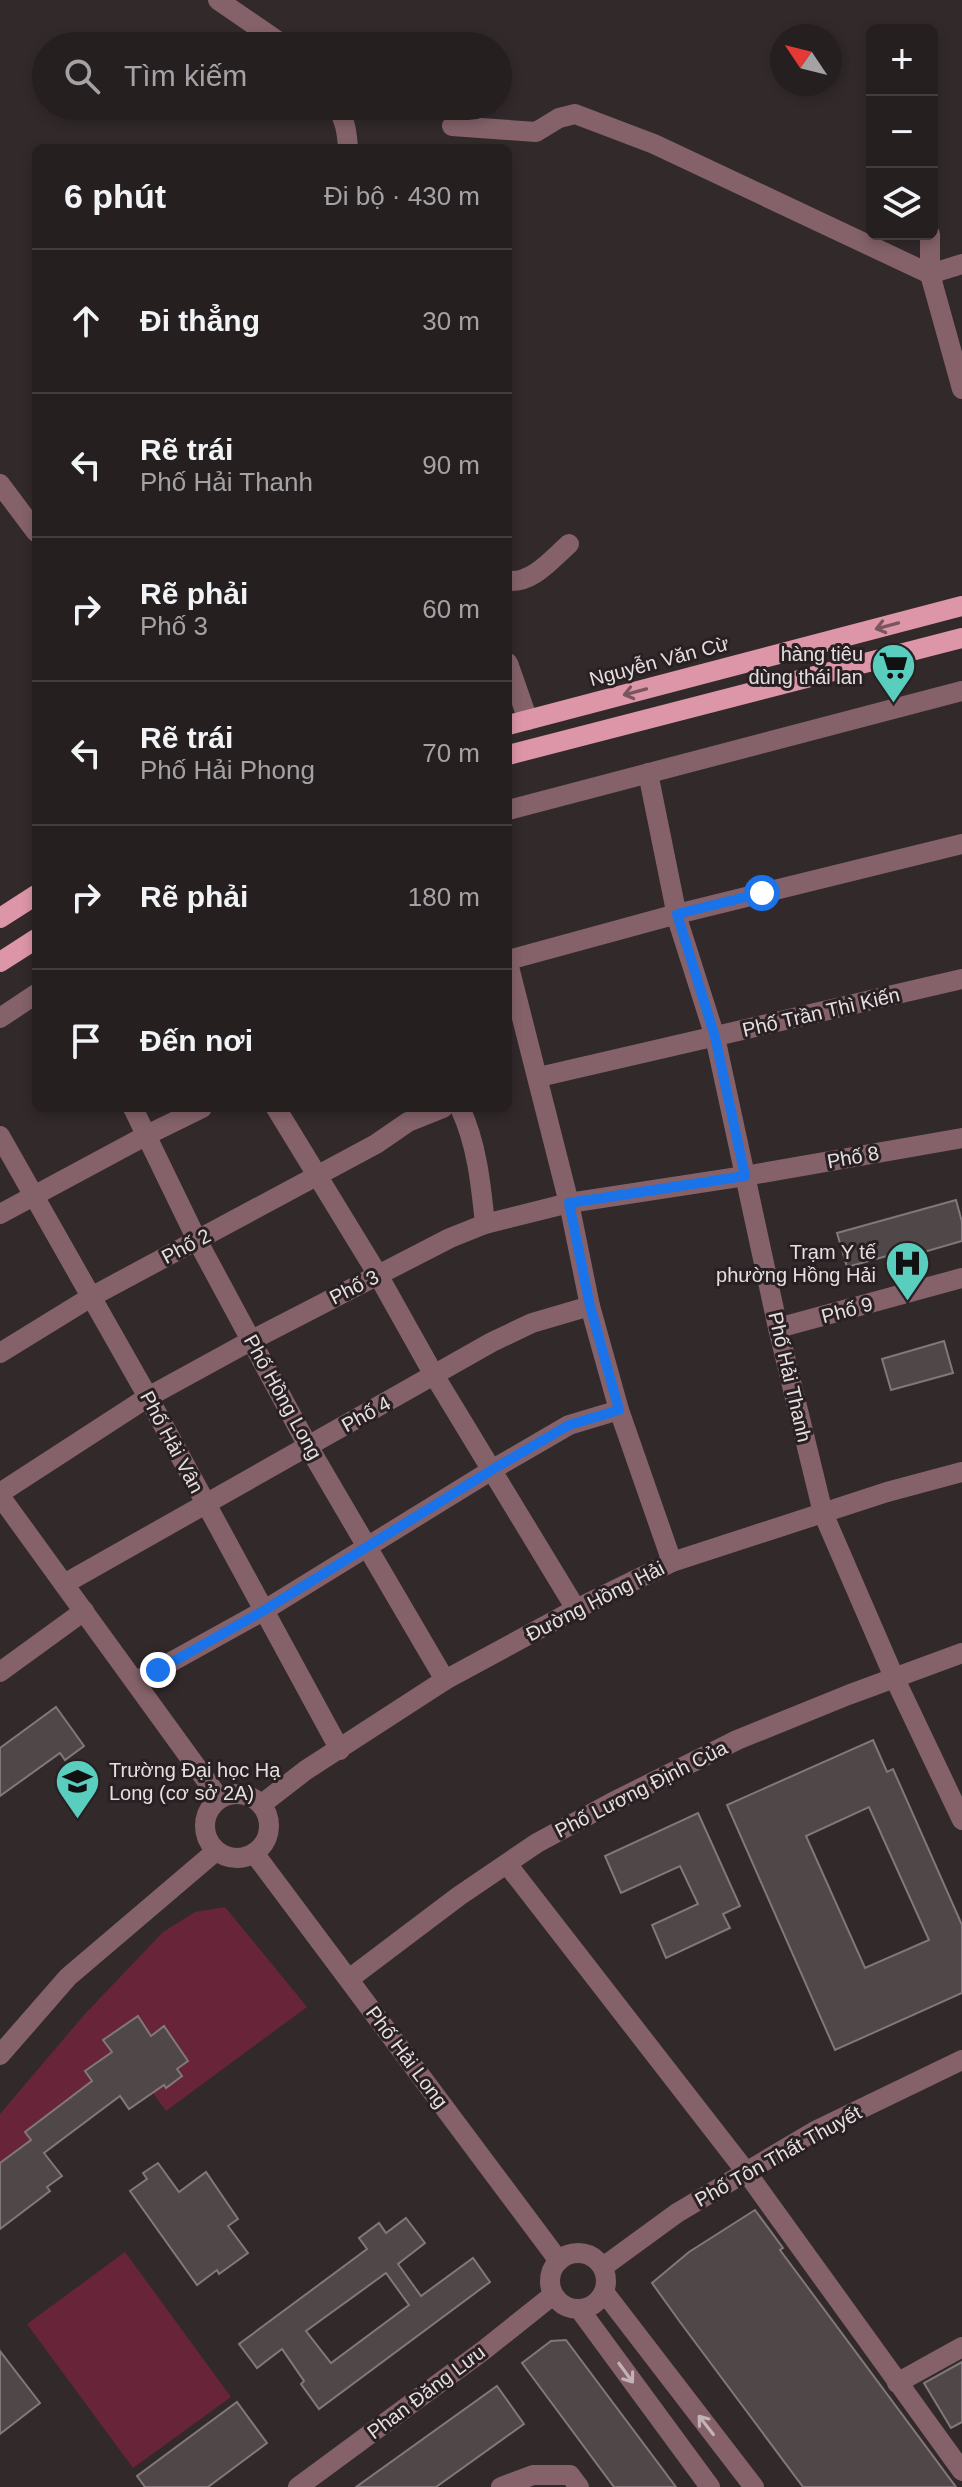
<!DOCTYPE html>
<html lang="vi">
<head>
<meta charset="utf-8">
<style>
  :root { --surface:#261f20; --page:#322c2d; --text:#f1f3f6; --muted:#a4a2a5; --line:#423d3e }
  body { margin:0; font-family:Helvetica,sans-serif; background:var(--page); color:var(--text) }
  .controls { position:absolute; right:24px; top:24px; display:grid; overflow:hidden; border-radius:12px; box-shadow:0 4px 12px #0003 }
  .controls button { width:72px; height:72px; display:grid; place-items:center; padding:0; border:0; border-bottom:2px solid var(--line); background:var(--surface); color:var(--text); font:40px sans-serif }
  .compass { position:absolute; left:770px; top:24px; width:72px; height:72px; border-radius:50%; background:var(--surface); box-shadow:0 4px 12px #0003; rotate:305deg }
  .stop { position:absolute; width:24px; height:24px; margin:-18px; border:6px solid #1a73e8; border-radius:50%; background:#fff }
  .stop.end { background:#1a73e8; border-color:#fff; box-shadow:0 2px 8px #0008 }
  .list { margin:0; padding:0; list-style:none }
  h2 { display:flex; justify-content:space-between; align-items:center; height:104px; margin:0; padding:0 32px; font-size:34px }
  h2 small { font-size:26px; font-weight:400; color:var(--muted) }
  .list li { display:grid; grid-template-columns:52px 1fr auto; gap:24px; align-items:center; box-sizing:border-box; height:144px; padding:0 32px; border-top:2px solid var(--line) }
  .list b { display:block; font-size:30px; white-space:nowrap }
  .list p { margin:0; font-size:26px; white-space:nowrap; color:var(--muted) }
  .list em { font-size:26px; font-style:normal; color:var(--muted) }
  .icon { flex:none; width:44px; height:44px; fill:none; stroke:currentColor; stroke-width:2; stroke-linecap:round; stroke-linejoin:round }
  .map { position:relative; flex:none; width:962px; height:2487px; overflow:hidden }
  .search { position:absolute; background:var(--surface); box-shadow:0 4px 12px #0003; left:32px; top:32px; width:480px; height:88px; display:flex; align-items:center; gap:20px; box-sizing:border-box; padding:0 28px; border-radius:44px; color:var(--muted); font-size:30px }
  .panel { position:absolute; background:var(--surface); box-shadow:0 4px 12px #0003; left:32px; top:144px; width:480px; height:968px; border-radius:12px }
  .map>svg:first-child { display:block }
  .green { fill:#68253a }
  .building { fill:#504749; stroke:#82777a; stroke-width:2; fill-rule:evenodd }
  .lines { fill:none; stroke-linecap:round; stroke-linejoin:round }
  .minor { stroke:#85626a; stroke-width:20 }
  .major { stroke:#dd96a8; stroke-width:20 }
  .oneway { stroke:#79555e }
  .oneway2 { stroke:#c3b3b7 }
  .route { stroke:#1a73e8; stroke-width:10 }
  .labels { text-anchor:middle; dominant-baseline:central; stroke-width:6; stroke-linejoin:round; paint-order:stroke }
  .poi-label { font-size:20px; fill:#e5dfe0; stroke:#282022; text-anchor:end }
  .street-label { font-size:20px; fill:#e5dfe0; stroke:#282022 }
</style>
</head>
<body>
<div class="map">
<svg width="962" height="2487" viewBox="0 0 962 2487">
  <rect width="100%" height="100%" fill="#32292b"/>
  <g class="green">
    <path d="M 225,1907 L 307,2007 L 166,2111 L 153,2093 L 164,2085 L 166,2088 L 182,2077 L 177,2069 L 188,2060 L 165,2027 L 151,2036 L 137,2016 L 104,2040 L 112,2052 L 85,2070 L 93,2081 L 25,2132 L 31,2140 L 0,2163 L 0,2114 L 84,2015 L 163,1932 L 195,1912 Z"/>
    <path d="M 125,2252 L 231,2397 L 133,2468 L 27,2324 Z"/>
  </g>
  <g class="building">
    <path d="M 956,1200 L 962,1222 L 962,1241 L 889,1262 L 887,1256 L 847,1267 L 837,1233 Z"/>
    <path d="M 944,1341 L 953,1373 L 891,1390 L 882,1359 Z"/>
    <path d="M 56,1707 L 84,1746 L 65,1760 L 60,1753 L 0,1796 L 0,1748 Z"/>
    <path d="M 873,1740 L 887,1772 L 893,1769 L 962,1925 L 962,1993 L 835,2050 L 727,1805 ZM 869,1807 L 929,1940 L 865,1968 L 806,1836 Z"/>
    <path d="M 698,1813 L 740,1906 L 723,1914 L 730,1928 L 666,1958 L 652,1925 L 698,1904 L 680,1866 L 621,1893 L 605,1856 Z"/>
    <path d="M 138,2016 L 151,2036 L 164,2026 L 188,2061 L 177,2069 L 182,2076 L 166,2088 L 164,2085 L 129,2109 L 120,2096 L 44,2153 L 62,2176 L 47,2187 L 50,2191 L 0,2229 L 0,2163 L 31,2140 L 25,2132 L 92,2081 L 85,2071 L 112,2052 L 103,2040 Z"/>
    <path d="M 158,2163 L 179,2192 L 206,2172 L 238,2219 L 228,2226 L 248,2253 L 219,2274 L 217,2270 L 197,2285 L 130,2191 L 147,2179 L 143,2173 Z"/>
    <path d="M 755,2210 L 783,2248 L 780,2250 L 956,2487 L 803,2487 L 680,2322 L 652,2283 L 689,2252 Z"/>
    <path d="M 406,2218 L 425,2243 L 398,2264 L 421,2296 L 473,2258 L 490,2282 L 319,2409 L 301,2384 L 304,2381 L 282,2349 L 257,2368 L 239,2344 L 367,2249 L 359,2238 L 379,2223 L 386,2233 ZM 386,2273 L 409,2305 L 331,2363 L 306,2331 Z"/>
    <path d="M 566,2340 L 676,2487 L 614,2487 L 522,2363 L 551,2341 Z"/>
    <path d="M 0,2351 L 40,2403 L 0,2434 Z"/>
    <path d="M 962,2362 L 962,2422 L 951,2428 L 924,2383 Z"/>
    <path d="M 497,2386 L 524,2424 L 436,2487 L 356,2487 Z"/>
    <path d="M 237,2402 L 267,2443 L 208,2487 L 145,2487 L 137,2476 Z"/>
  </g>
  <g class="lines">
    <g class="minor">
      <path d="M 218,0 L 285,46"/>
      <path d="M 336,106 C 345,119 347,132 348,148"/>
      <path d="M 452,126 L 536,132 L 559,118 L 575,114 L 654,144 L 930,274 L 962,264"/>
      <path d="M 930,234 L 930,274 L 962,389"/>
      <path d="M 0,484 L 36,532"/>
      <path d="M 508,581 C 533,583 552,559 569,544"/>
      <path d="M 508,663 L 528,720"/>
      <path d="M 648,773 L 678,921 L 715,1037 L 778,1328 L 823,1513 L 894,1677 L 962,1820"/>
      <path d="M 508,810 L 962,691"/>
      <path d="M 508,960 L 677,914 L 962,844"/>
      <path d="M 508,963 L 569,1203 L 590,1306 L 619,1410 L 672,1562"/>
      <path d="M 0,1018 L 36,994"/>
      <path d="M 539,1077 L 962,979"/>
      <path d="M 133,1108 L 197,1240 L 308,1446 L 445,1680"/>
      <path d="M 276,1108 L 378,1275 L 434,1375 L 576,1609"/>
      <path d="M 460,1108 C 477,1144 481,1185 485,1224"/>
      <path d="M 0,1136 L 148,1397 L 340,1750"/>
      <path d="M 0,1214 L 147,1135 L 202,1108"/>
      <path d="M 778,1328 L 962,1278"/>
      <path d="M 0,1353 L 91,1297 L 376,1144 L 408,1122 L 443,1108"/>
      <path d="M 0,1493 L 148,1397 L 252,1340 L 450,1238 L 485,1224 L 569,1203 L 745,1176 L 962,1138"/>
      <path d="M 0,1496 L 219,1798"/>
      <path d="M 64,1584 L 492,1342 L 532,1323 L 590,1306"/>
      <path d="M 0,1672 L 84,1611"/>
      <path d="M 135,1682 L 263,1611 L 495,1468 L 569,1425 L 619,1410"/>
      <circle cx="237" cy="1826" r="32"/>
      <path d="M 262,1804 L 306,1770 L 445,1680 L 576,1609 L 672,1562 L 887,1492 L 962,1472"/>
      <path d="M 254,1853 L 559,2261"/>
      <path d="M 507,1864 L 747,2173 L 962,2471"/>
      <path d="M 349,1979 L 459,1896 L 537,1843 L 611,1803 L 737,1740 L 848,1695 L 962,1653"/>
      <path d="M 0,2055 L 68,1977 L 216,1851"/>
      <circle cx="578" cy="2281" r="28"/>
      <path d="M 603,2267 L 677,2213 L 815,2131 L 962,2060"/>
      <path d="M 604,2292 L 754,2487"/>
      <path d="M 580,2310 L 710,2487"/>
      <path d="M 897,2383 L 962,2347"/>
      <path d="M 298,2487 L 484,2350 L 553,2295"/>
      <path d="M 501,2487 L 533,2475 L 570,2475 L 579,2487"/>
    </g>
    <g class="major">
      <path d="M 508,725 L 962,606"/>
      <path d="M 508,755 L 962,638"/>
      <path d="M 0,918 L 36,895"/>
      <path d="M 0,962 L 36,939"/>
    </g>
  </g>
  <defs><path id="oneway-shaft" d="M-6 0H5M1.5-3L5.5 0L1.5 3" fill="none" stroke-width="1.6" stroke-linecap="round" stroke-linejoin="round" transform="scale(2)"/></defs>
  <g class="oneway">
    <use href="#oneway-shaft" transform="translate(887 626) rotate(165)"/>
    <use href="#oneway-shaft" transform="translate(635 692) rotate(165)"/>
  </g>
  <g class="oneway2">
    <use href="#oneway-shaft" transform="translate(626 2373) rotate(54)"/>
    <use href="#oneway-shaft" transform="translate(706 2425) rotate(-128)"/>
  </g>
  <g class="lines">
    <path class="route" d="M 158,1670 L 263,1611 L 495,1468 L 569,1425 L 619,1410 L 590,1306 L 569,1203 L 745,1176 L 715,1037 L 677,914 L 762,893"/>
  </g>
  <defs>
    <symbol id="supermarket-pin" viewBox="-11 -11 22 30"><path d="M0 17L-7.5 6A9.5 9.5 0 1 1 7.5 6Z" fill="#59cebe" stroke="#282022"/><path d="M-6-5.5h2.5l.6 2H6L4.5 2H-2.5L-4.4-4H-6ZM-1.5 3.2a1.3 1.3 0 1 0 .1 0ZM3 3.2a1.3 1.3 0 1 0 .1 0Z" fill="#111"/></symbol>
    <symbol id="hospital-pin" viewBox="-11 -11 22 30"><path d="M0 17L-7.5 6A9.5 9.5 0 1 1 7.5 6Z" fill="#59cebe" stroke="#282022"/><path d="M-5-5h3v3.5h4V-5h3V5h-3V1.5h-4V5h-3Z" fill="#111"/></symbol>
    <symbol id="university-pin" viewBox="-11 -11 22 30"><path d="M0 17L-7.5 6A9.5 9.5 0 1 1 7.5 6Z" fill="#59cebe" stroke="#282022"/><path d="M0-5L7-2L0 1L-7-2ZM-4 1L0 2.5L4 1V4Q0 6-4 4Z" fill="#111"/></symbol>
  </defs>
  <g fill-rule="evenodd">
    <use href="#supermarket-pin" x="868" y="640" width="51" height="69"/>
    <use href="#hospital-pin" x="882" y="1238" width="51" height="69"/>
    <use href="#university-pin" x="52" y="1756" width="51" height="69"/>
  </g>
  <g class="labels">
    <g class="poi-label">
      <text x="863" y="654">hàng tiêu<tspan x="863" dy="23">dùng thái lan</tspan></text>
      <text x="876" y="1252">Trạm Y tế<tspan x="876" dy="23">phường Hồng Hải</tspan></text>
      <text x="109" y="1770" text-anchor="start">Trường Đại học Hạ<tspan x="109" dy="23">Long (cơ sở 2A)</tspan></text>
    </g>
    <g class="street-label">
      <text transform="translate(659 661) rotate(-15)">Nguyễn Văn Cừ</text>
      <text transform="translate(821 1012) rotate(-13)">Phố Trần Thì Kiến</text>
      <text transform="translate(853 1157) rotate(-10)">Phố 8</text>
      <text transform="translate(186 1246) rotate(-28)">Phố 2</text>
      <text transform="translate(354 1287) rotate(-27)">Phố 3</text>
      <text transform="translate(847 1310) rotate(-15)">Phố 9</text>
      <text transform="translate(790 1377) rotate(77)">Phố Hải Thanh</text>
      <text transform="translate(283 1397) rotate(61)">Phố Hồng Long</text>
      <text transform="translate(366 1414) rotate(-29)">Phố 4</text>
      <text transform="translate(172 1442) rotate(62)">Phố Hải Vân</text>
      <text transform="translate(595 1601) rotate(-27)">Đường Hồng Hải</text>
      <text transform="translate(641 1789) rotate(-27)">Phố Lương Định Của</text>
      <text transform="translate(407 2057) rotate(53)">Phố Hải Long</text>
      <text transform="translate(778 2156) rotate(-29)">Phố Tôn Thất Thuyết</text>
      <text transform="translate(426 2392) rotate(-37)">Phan Đăng Lưu</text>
    </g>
  </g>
</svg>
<div class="controls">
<button>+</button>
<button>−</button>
<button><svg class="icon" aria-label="layers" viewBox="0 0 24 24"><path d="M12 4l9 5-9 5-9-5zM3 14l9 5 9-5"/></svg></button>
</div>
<svg class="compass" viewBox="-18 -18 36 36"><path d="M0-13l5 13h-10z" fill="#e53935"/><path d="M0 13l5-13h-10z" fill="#a4a2a5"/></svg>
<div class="stop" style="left:762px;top:893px"></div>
<div class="stop end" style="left:158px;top:1670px"></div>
<div class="search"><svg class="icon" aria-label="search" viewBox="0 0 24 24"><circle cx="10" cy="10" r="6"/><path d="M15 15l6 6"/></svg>Tìm kiếm</div>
<section class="panel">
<h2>6 phút<small>Đi bộ · 430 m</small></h2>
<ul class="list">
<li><svg class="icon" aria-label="ahead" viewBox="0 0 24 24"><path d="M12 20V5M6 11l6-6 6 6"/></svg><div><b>Đi thẳng</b></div><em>30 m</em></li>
<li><svg class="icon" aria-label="left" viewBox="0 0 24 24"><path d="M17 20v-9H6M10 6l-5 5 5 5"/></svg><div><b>Rẽ trái</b><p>Phố Hải Thanh</p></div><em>90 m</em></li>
<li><svg class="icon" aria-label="right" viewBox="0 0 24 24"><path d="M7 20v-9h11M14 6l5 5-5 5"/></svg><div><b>Rẽ phải</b><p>Phố 3</p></div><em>60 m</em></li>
<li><svg class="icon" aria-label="left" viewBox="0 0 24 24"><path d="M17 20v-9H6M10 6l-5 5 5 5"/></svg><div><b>Rẽ trái</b><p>Phố Hải Phong</p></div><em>70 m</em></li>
<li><svg class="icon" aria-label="right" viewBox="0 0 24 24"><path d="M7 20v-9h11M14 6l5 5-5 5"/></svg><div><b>Rẽ phải</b></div><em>180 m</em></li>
<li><svg class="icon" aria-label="arrive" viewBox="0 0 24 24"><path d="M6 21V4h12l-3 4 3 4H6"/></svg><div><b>Đến nơi</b></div></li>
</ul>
</section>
</div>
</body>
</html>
